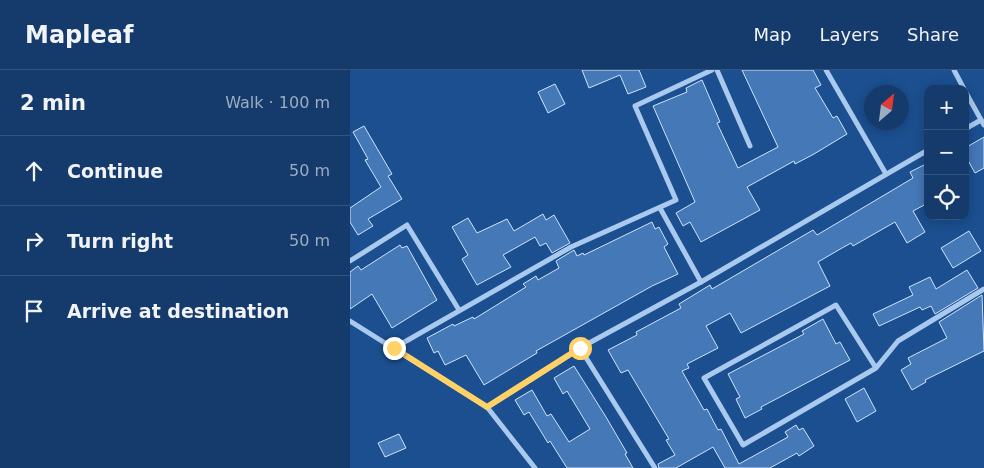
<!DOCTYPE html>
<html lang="en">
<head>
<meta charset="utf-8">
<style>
  :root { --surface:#143b6b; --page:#214673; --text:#f1f3f6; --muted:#9dadc1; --line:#33557e }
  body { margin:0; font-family:"DejaVu Sans",sans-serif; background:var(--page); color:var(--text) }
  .controls { position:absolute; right:15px; top:15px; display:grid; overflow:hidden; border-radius:10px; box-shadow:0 2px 12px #0003 }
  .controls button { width:45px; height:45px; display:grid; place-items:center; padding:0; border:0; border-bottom:1px solid var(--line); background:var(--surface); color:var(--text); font:25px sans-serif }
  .compass { position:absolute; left:514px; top:15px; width:45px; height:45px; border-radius:50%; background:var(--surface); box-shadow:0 2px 12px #0003; rotate:28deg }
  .stop { position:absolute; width:15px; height:15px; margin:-11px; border:4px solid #ffd166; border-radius:50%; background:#fff }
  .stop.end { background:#ffd166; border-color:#fff; box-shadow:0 1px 5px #0008 }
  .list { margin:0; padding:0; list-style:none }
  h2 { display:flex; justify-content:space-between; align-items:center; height:65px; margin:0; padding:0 20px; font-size:21px }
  h2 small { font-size:16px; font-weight:400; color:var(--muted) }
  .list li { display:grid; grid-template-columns:32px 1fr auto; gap:15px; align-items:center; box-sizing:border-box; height:70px; padding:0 20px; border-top:1px solid var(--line) }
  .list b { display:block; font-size:19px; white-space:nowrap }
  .list em { font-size:16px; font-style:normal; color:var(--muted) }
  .icon { flex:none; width:28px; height:28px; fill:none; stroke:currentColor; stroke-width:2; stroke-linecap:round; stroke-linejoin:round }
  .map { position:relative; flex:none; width:634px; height:398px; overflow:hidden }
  header { display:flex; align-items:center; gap:30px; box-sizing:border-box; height:70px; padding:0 25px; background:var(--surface); border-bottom:1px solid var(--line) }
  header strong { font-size:24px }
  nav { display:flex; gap:28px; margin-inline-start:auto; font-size:18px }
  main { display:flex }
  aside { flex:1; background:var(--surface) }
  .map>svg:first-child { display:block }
  .building { fill:#4478b7; stroke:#cfe3fa }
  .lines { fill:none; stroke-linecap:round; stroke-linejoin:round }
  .minor { stroke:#a9c9ee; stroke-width:5 }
  .route { stroke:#ffd166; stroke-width:6 }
</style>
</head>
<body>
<header>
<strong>Mapleaf</strong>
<nav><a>Map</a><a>Layers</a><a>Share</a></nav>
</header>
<main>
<aside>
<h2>2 min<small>Walk · 100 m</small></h2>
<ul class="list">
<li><svg class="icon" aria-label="ahead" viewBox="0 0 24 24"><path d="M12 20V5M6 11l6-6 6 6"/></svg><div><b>Continue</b></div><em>50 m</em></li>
<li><svg class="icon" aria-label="right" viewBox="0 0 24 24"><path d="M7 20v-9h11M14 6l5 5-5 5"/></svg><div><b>Turn right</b></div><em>50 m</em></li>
<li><svg class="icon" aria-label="arrive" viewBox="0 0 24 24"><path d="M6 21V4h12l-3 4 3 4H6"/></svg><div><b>Arrive at destination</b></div></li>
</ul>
</aside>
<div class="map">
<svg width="634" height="398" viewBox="0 0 634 398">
  <rect width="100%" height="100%" fill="#1b4f8f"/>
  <g class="building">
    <path d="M 232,0 L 289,0 L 296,17 L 278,24 L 270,5 L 239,18 Z"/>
    <path d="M 392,0 L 463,0 L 471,15 L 465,18 L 483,48 L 487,46 L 497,64 L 464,84 L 445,94 L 444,91 L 397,117 L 410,140 L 351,172 L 340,152 L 333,156 L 326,143 L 345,132 L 303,36 L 337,22 L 336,18 L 352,10 L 370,52 L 367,53 L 388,98 L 428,77 Z"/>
    <path d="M 205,14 L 215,34 L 198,43 L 188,22 Z"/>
    <path d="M 14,56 L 42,104 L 38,106 L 52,129 L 18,149 L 23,156 L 8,165 L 0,152 L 0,138 L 31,117 L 15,90 L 18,89 L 3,62 Z"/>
    <path d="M 634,67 L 634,98 L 625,103 L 615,85 L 615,78 Z"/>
    <path d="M 578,93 L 578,133 L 563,141 L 575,162 L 557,173 L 545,152 L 503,176 L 501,173 L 492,178 L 468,192 L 480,216 L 391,263 L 380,243 L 356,256 L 368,278 L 337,294 L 339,298 L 332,301 L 354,340 L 357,339 L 368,360 L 371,359 L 389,394 L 438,367 L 435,362 L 446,355 L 449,360 L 453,358 L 464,376 L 449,386 L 447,383 L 420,398 L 375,398 L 363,377 L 326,398 L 309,398 L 308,394 L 325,385 L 316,370 L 319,369 L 278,300 L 271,303 L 258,280 L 287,265 L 286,262 L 331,238 L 329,234 L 360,215 L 362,219 L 463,160 L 467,165 L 563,108 L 560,102 Z"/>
    <path d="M 193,144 L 196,150 L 204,145 L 220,173 L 202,183 L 196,173 L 190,176 L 185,167 L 153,185 L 161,197 L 127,215 L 112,189 L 118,185 L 102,157 L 118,148 L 127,163 L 157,149 L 164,161 Z"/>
    <path d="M 302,152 L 305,159 L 309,157 L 318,174 L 314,177 L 328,204 L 302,216 L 186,281 L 187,283 L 134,315 L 116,285 L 95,295 L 88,281 L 84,283 L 77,268 L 103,254 L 104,256 L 123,247 L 124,249 L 176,217 L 173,214 L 186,206 L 188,210 L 209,198 L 206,191 L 224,180 L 227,186 L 233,183 L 234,185 Z"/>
    <path d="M 619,161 L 631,181 L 603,198 L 591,178 Z"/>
    <path d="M 50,175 L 52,178 L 57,176 L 87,230 L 42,258 L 22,224 L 0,239 L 0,202 L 8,196 L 11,200 Z"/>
    <path d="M 617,200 L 628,218 L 585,244 L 581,236 L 572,240 L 570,237 L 529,256 L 523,244 L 563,225 L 559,217 L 580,207 L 586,219 Z"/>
    <path d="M 632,225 L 634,281 L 575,310 L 576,312 L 562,320 L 551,300 L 561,294 L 558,288 L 597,268 L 589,252 Z"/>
    <path d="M 473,249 L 486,274 L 490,272 L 500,290 L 411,337 L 412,339 L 395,348 L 386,329 L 390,327 L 378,304 L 454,264 L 452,261 Z"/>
    <path d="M 224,296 L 256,347 L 277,383 L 275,384 L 283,398 L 217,398 L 200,371 L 198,373 L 179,342 L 174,345 L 165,330 L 182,320 L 197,346 L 201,344 L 219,372 L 240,359 L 217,321 L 213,324 L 204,308 Z"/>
    <path d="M 514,318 L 526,341 L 507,352 L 495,329 Z"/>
    <path d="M 49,364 L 56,378 L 35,387 L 28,373 Z"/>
  </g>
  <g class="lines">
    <g class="minor">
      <path d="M 367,0 L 400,76"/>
      <path d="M 476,0 L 536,104"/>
      <path d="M 604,0 L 614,19"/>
      <path d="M 615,21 L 634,55"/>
      <path d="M 615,59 L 631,50"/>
      <path d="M 310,138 L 351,212"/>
      <path d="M 0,191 L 57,155 L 109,240"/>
      <path d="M 0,251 L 137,337 L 185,398"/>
      <path d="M 44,278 L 221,177 L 326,130 L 285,36 L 362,0"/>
      <path d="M 230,278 L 305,398"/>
      <path d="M 526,298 L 486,235 L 354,308 L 393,375 L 526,298 L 548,271 L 634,219"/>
      <path d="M 137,337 L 230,278 L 351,212 L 578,80"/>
    </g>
  </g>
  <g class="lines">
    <path class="route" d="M 44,278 L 137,337 L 230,278"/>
  </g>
</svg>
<div class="controls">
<button>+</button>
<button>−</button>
<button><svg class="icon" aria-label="locate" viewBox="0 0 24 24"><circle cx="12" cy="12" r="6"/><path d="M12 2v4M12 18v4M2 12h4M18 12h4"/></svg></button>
</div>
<svg class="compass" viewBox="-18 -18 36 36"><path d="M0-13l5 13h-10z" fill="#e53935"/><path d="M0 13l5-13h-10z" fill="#9dadc1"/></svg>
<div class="stop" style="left:230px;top:278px"></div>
<div class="stop end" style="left:44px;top:278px"></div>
</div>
</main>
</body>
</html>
